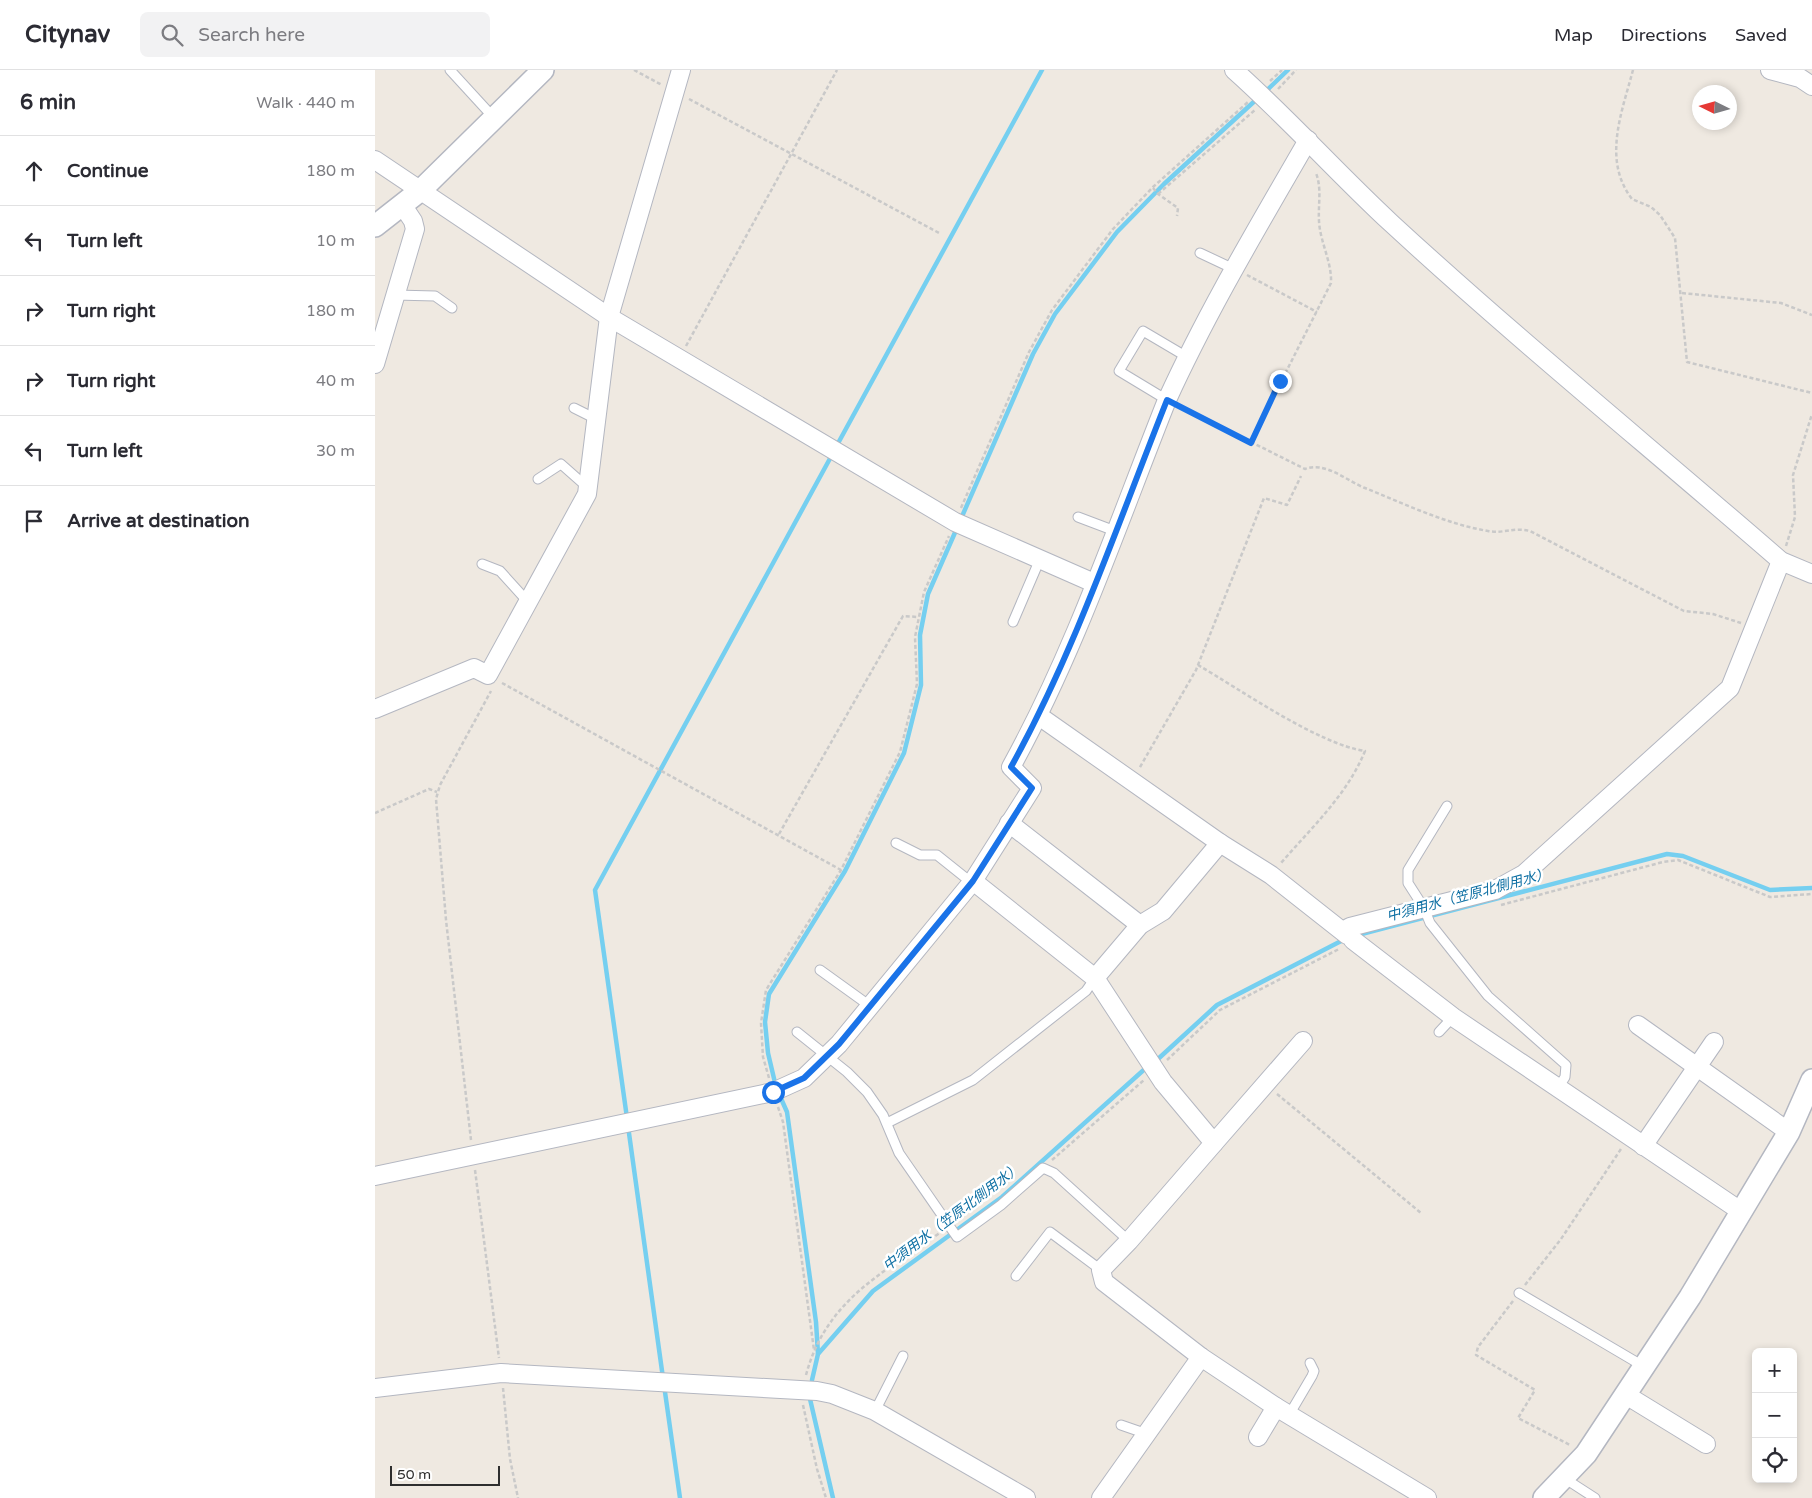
<!DOCTYPE html>
<html lang="en">
<head>
<meta charset="utf-8">
<style>
  :root { --surface:#fff; --page:#f2f2f3; --text:#2b2b33; --muted:#7c7c81; --line:#e1e1e2 }
  body { margin:0; font-family:"Varela Round","Noto Sans JP",sans-serif; background:var(--page); color:var(--text) }
  .controls { position:absolute; right:15px; bottom:15px; display:grid; overflow:hidden; border-radius:8px; box-shadow:0 2px 8px #0003 }
  .controls button { width:45px; height:45px; display:grid; place-items:center; padding:0; border:0; border-bottom:1px solid var(--line); background:var(--surface); color:var(--text); font:25px sans-serif }
  .compass { position:absolute; left:1317px; top:15px; width:45px; height:45px; border-radius:50%; background:var(--surface); box-shadow:0 2px 8px #0003; rotate:275deg }
  .scale { position:absolute; left:15px; bottom:12px; width:110px; box-sizing:border-box; padding-left:5px; border:2px solid #2e2e2e; border-top:0; font-size:14px; line-height:18px; white-space:nowrap; color:#2e2e2e; -webkit-text-stroke:4px #fff; paint-order:stroke }
  .stop { position:absolute; width:15px; height:15px; margin:-11px; border:4px solid #1a73e8; border-radius:50%; background:#fff }
  .stop.end { background:#1a73e8; border-color:#fff; box-shadow:0 1px 5px #0008 }
  .list { margin:0; padding:0; list-style:none }
  h2 { display:flex; justify-content:space-between; align-items:center; height:65px; margin:0; padding:0 20px; font-size:21px }
  h2 small { font-size:16px; font-weight:400; color:var(--muted) }
  .list li { display:grid; grid-template-columns:32px 1fr auto; gap:15px; align-items:center; box-sizing:border-box; height:70px; padding:0 20px; border-top:1px solid var(--line) }
  .list b { display:block; font-size:19px; white-space:nowrap }
  .list em { font-size:16px; font-style:normal; color:var(--muted) }
  .icon { flex:none; width:28px; height:28px; fill:none; stroke:currentColor; stroke-width:2; stroke-linecap:round; stroke-linejoin:round }
  .map { position:relative; flex:none; width:1437px; height:1428px; overflow:hidden }
  header { display:flex; align-items:center; gap:30px; box-sizing:border-box; height:70px; padding:0 25px; background:var(--surface); border-bottom:1px solid var(--line) }
  header strong { font-size:24px }
  nav { display:flex; gap:28px; margin-inline-start:auto; font-size:18px }
  .search { width:350px; height:45px; background:var(--page); display:flex; align-items:center; gap:12px; box-sizing:border-box; padding:0 18px; border-radius:8px; color:var(--muted); font-size:19px }
  main { display:flex }
  aside { flex:1; background:var(--surface) }
  .map>svg:first-child { display:block }
  .lines { fill:none; stroke-linecap:round; stroke-linejoin:round }
  .stream { stroke:#75cff0; stroke-width:4.5 }
  .service-casing { stroke:#b4b7c1; stroke-width:11 }
  .minor-casing { stroke:#b4b7c1; stroke-width:20 }
  .tertiary-casing { stroke:#b4b7c1; stroke-width:24 }
  .path { stroke:#c9c9c9; stroke-width:2.5; stroke-dasharray:4 2.5; stroke-linecap:butt }
  .service { stroke:#fff; stroke-width:9 }
  .minor { stroke:#fff; stroke-width:18 }
  .tertiary { stroke:#fff; stroke-width:21 }
  .route { stroke:#1a73e8; stroke-width:6 }
  .labels { text-anchor:middle; dominant-baseline:central; stroke-width:5; stroke-linejoin:round; paint-order:stroke }
  .water-label { font-size:14px; font-style:italic; fill:#0d6fa3; stroke:#fff }
</style>
</head>
<body>
<header>
<strong>Citynav</strong>
<div class="search"><svg class="icon" aria-label="search" viewBox="0 0 24 24"><circle cx="10" cy="10" r="6"/><path d="M15 15l6 6"/></svg>Search here</div>
<nav><a>Map</a><a>Directions</a><a>Saved</a></nav>
</header>
<main>
<aside>
<h2>6 min<small>Walk · 440 m</small></h2>
<ul class="list">
<li><svg class="icon" aria-label="ahead" viewBox="0 0 24 24"><path d="M12 20V5M6 11l6-6 6 6"/></svg><div><b>Continue</b></div><em>180 m</em></li>
<li><svg class="icon" aria-label="left" viewBox="0 0 24 24"><path d="M17 20v-9H6M10 6l-5 5 5 5"/></svg><div><b>Turn left</b></div><em>10 m</em></li>
<li><svg class="icon" aria-label="right" viewBox="0 0 24 24"><path d="M7 20v-9h11M14 6l5 5-5 5"/></svg><div><b>Turn right</b></div><em>180 m</em></li>
<li><svg class="icon" aria-label="right" viewBox="0 0 24 24"><path d="M7 20v-9h11M14 6l5 5-5 5"/></svg><div><b>Turn right</b></div><em>40 m</em></li>
<li><svg class="icon" aria-label="left" viewBox="0 0 24 24"><path d="M17 20v-9H6M10 6l-5 5 5 5"/></svg><div><b>Turn left</b></div><em>30 m</em></li>
<li><svg class="icon" aria-label="arrive" viewBox="0 0 24 24"><path d="M6 21V4h12l-3 4 3 4H6"/></svg><div><b>Arrive at destination</b></div></li>
</ul>
</aside>
<div class="map">
<svg width="1437" height="1428" viewBox="0 0 1437 1428">
  <rect width="100%" height="100%" fill="#efe9e1"/>
  <g class="lines">
    <g class="stream">
      <path d="M 889,23 L 913,0"/>
      <path d="M 461,377 L 667,0"/>
      <path d="M 585,451 L 658,284 L 680,244 L 742,162 L 789,114 L 883,28"/>
      <path d="M 979,866 L 1292,784 L 1308,786 L 1395,820 L 1437,818"/>
      <path d="M 783,989 L 842,935 L 970,869"/>
      <path d="M 401,1017 L 393,983 L 390,952 L 394,924 L 470,801 L 529,683 L 546,615 L 545,565 L 553,524 L 582,458"/>
      <path d="M 404,1024 L 412,1042 L 441,1252 L 443,1284"/>
      <path d="M 252,1048 L 220,820 L 458,383"/>
      <path d="M 253,1056 L 288,1308"/>
      <path d="M 437,1310 L 443,1284 L 498,1221 L 627,1127 L 772,997"/>
      <path d="M 289,1315 L 305,1428"/>
      <path d="M 435,1329 L 458,1428"/>
    </g>
    <defs>
      <g id="service">
        <path d="M 75,0 L 119,48"/>
        <path d="M 825,183 L 859,199"/>
        <path d="M 20,225 L 60,226 L 77,238"/>
        <path d="M 792,330 L 744,301 L 768,261 L 812,287"/>
        <path d="M 199,338 L 221,349"/>
        <path d="M 163,409 L 186,394 L 212,417"/>
        <path d="M 703,447 L 740,461"/>
        <path d="M 107,494 L 125,501 L 153,532"/>
        <path d="M 638,552 L 665,489"/>
        <path d="M 1072,736 L 1033,800 L 1033,813 L 1049,838 L 1055,853 L 1113,926 L 1191,995 L 1190,1007 L 1183,1018"/>
        <path d="M 521,773 L 545,785 L 562,785 L 597,813"/>
        <path d="M 445,900 L 495,936"/>
        <path d="M 422,962 L 472,1002 L 492,1022 L 508,1045 L 524,1083 L 582,1167 L 626,1135 L 668,1098 L 679,1103 L 754,1171"/>
        <path d="M 1064,962 L 1078,947"/>
        <path d="M 512,1053 L 598,1010 L 711,921 L 720,908"/>
        <path d="M 641,1206 L 675,1162 L 726,1200"/>
        <path d="M 1144,1223 L 1268,1296"/>
        <path d="M 500,1341 L 528,1286"/>
        <path d="M 914,1345 L 937,1306 L 939,1301 L 935,1293"/>
        <path d="M 746,1355 L 772,1364"/>
        <path d="M 1189,1408 L 1220,1428"/>
      </g>
      <g id="minor">
        <path d="M 859,0 C 914,49 963,104 1016,153 C 1143,270 1276,378 1406,491 L 1437,504"/>
        <path d="M 1395,0 L 1425,8 L 1437,16"/>
        <path d="M 0,90 L 234,247 L 580,452 L 719,513"/>
        <path d="M 0,294 L 40,159 L 38,151 L 28,136"/>
        <path d="M 0,639 L 99,598 L 113,605 L 212,424 L 234,247 L 306,0"/>
        <path d="M 664,646 L 845,773 L 896,805 L 972,865"/>
        <path d="M 634,753 L 765,855"/>
        <path d="M 598,811 L 720,908 L 788,1012 L 839,1073 L 754,1171 L 726,1200 L 729,1212 L 826,1287 L 901,1337 L 1052,1428"/>
        <path d="M 968,861 L 975,857 L 1120,820 L 1149,804 L 1355,618 L 1406,491"/>
        <path d="M 978,870 L 1078,947 L 1367,1142"/>
        <path d="M 720,908 L 765,855 L 788,841 L 845,773"/>
        <path d="M 1263,955 L 1414,1062"/>
        <path d="M 839,1073 L 928,971"/>
        <path d="M 1268,1076 L 1339,972"/>
        <path d="M 0,1106 L 398,1022 L 429,1008 L 464,974 L 598,811 L 657,718 L 636,697 C 700,581 743,453 792,330 C 833,240 884,155 933,70"/>
        <path d="M 0,1318 L 126,1303 L 442,1321 L 457,1324 L 500,1341 L 651,1428"/>
        <path d="M 1251,1325 L 1331,1374"/>
        <path d="M 883,1367 L 901,1337"/>
        <path d="M 726,1428 L 826,1287"/>
      </g>
      <g id="tertiary">
        <path d="M 0,156 L 46,120 L 168,0"/>
        <path d="M 1169,1428 L 1211,1384 L 1315,1227 L 1414,1062 L 1437,1010"/>
      </g>
    </defs>
    <use href="#service" class="service-casing"/>
    <use href="#minor" class="minor-casing"/>
    <use href="#tertiary" class="tertiary-casing"/>
    <g class="path">
      <path d="M 259,0 L 287,15"/>
      <path d="M 1258,0 C 1247,42 1227,90 1257,129 L 1276,137 L 1285,145 L 1300,168 L 1312,292 L 1437,323"/>
      <path d="M 895,11 L 907,0"/>
      <path d="M 903,19 L 921,0"/>
      <path d="M 314,29 L 566,164"/>
      <path d="M 778,118 L 783,124 L 803,138 L 802,146"/>
      <path d="M 783,124 L 880,40"/>
      <path d="M 872,205 L 942,242"/>
      <path d="M 1307,223 L 1406,233 L 1437,245"/>
      <path d="M 311,276 L 462,0"/>
      <path d="M 806,337 L 930,399 C 950,391 972,411 990,418 C 1030,434 1071,454 1113,461 C 1128,464 1138,457 1155,461 L 1309,541 L 1338,544 L 1366,553"/>
      <path d="M 875,373 L 956,213 C 957,192 945,172 944,151 C 943,134 947,119 941,103"/>
      <path d="M 586,438 L 654,282 L 677,240 L 738,159 L 778,117 L 873,32"/>
      <path d="M 1411,476 L 1420,447 L 1418,405 L 1437,344"/>
      <path d="M 823,595 C 866,620 943,674 990,681 C 972,725 937,757 906,793"/>
      <path d="M 127,613 L 466,800"/>
      <path d="M 765,697 L 821,600 L 889,428 L 912,435 L 926,406"/>
      <path d="M 0,743 L 54,719 L 62,722"/>
      <path d="M 404,764 L 528,546 L 543,547"/>
      <path d="M 1126,835 L 1288,792 L 1303,790 L 1395,827 L 1437,824"/>
      <path d="M 792,990 L 845,940 L 964,879"/>
      <path d="M 394,1008 L 388,987 L 386,953 L 391,920 L 466,800 L 525,682 L 542,614 L 540,567 L 549,522 L 574,466"/>
      <path d="M 902,1024 L 1046,1143"/>
      <path d="M 403,1037 L 408,1052 L 439,1280"/>
      <path d="M 96,1070 L 71,850 L 61,729 L 65,715 L 116,621"/>
      <path d="M 677,1090 L 769,1010"/>
      <path d="M 100,1100 L 124,1288"/>
      <path d="M 1150,1215 L 1186,1169 L 1246,1079"/>
      <path d="M 1138,1231 L 1103,1277 L 1101,1285 L 1160,1320 L 1143,1348 L 1195,1375"/>
      <path d="M 431,1305 C 451,1230 508,1203 566,1162"/>
      <path d="M 128,1318 L 135,1389 L 143,1428"/>
      <path d="M 428,1335 L 442,1399 L 451,1428"/>
    </g>
    <use href="#service" class="service"/>
    <use href="#minor" class="minor"/>
    <use href="#tertiary" class="tertiary"/>
  </g>
  <g class="lines">
    <path class="route" d="M 398,1022 L 429,1008 L 464,974 L 598,811 L 657,718 L 636,697 C 700,581 743,453 792,330 L 876,373 L 905,311"/>
  </g>
  <g class="labels">
    <g class="water-label">
      <text transform="translate(1093 825) rotate(-15)">中須用水（笠原北側用水）</text>
      <text transform="translate(577 1147) rotate(-37)">中須用水（笠原北側用水）</text>
    </g>
  </g>
</svg>
<div class="controls">
<button>+</button>
<button>−</button>
<button><svg class="icon" aria-label="locate" viewBox="0 0 24 24"><circle cx="12" cy="12" r="6"/><path d="M12 2v4M12 18v4M2 12h4M18 12h4"/></svg></button>
</div>
<svg class="compass" viewBox="-18 -18 36 36"><path d="M0-13l5 13h-10z" fill="#e53935"/><path d="M0 13l5-13h-10z" fill="#7c7c81"/></svg>
<div class="scale">50 m</div>
<div class="stop" style="left:398px;top:1022px"></div>
<div class="stop end" style="left:905px;top:311px"></div>
</div>
</main>
</body>
</html>
